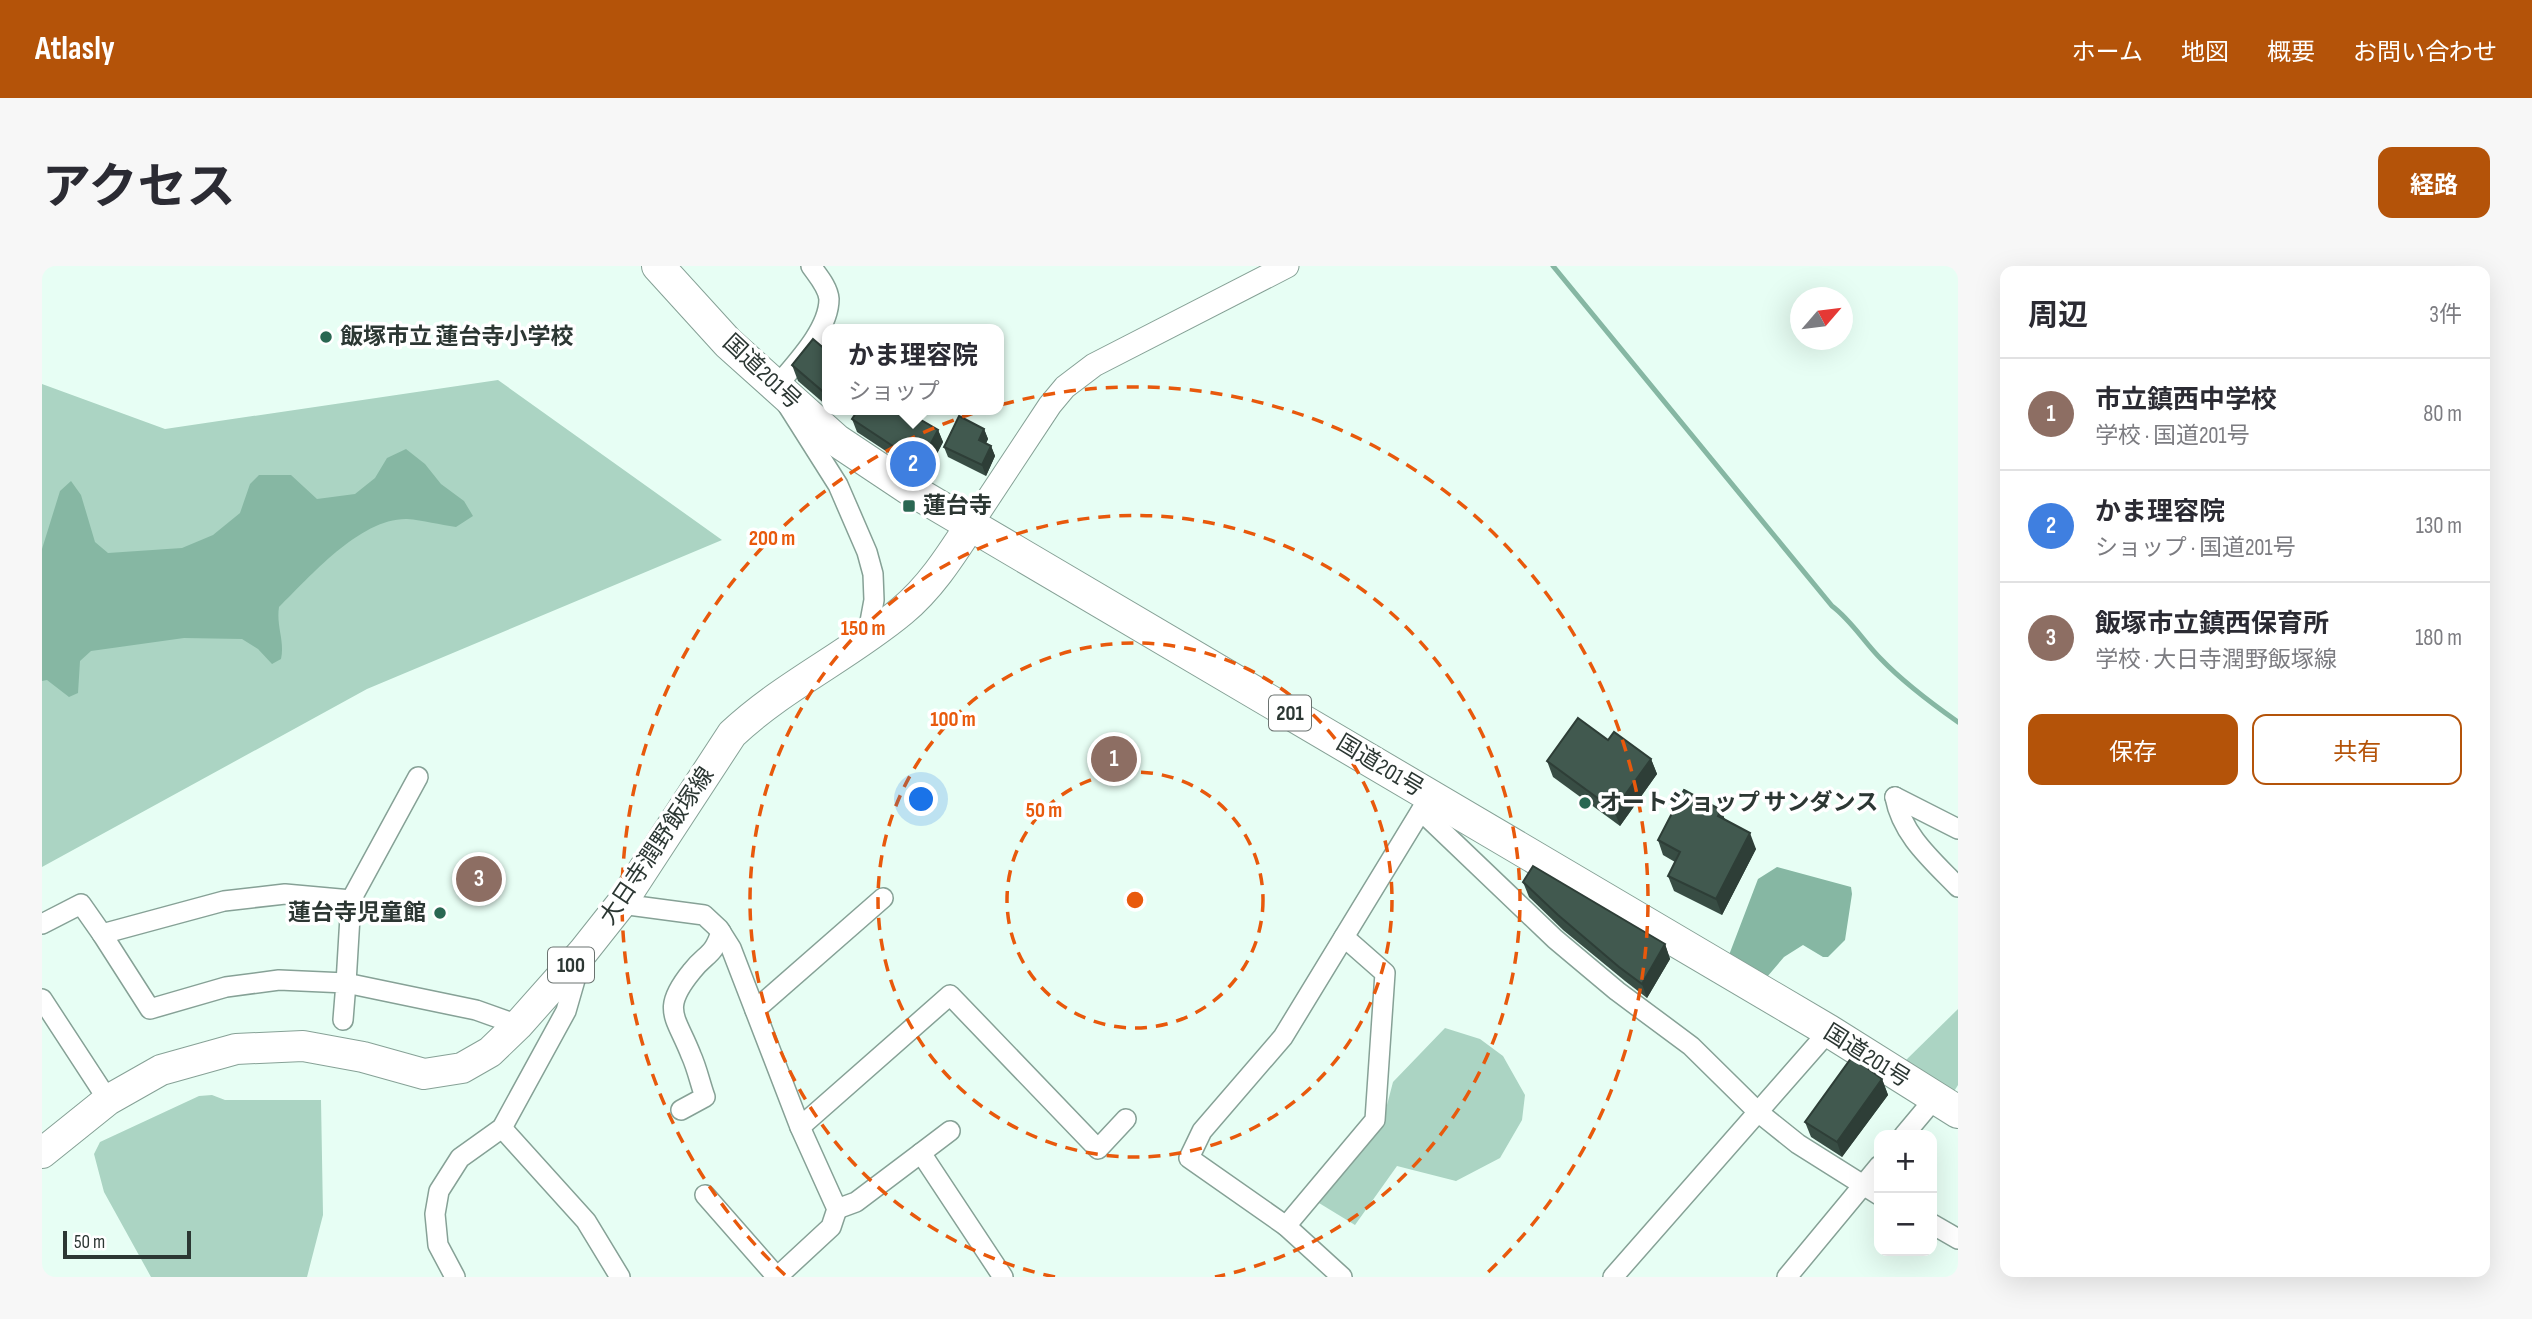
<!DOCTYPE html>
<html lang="ja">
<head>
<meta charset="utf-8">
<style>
  :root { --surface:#fff; --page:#f7f7f7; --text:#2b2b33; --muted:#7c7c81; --line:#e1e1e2; --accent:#b45309 }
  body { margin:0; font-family:"Sofia Sans Condensed","Noto Sans JP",sans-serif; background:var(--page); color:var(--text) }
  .controls { position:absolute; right:21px; bottom:21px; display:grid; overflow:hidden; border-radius:14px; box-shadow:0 7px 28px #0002 }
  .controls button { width:63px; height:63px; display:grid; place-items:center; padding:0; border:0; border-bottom:2px solid var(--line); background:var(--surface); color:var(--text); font:35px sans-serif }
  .compass { position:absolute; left:1748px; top:21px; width:63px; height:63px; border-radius:50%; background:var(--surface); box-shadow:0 7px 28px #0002; rotate:62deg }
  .scale { position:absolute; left:21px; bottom:18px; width:128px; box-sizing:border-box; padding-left:7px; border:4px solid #2c3733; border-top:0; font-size:19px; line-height:24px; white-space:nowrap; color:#2c3733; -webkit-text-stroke:5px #fff; paint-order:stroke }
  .you { position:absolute; left:880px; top:534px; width:24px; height:24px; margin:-18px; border:5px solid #fff; border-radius:50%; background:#1a73e8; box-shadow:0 0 0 10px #1a73e833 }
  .badge { display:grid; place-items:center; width:46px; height:46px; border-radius:50%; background:var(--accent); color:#fff; font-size:23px; font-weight:700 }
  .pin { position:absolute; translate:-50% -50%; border:4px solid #fff; box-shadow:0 2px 7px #0006 }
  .popup { position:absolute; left:780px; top:58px; width:182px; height:91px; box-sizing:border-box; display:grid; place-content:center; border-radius:14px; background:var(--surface); filter:drop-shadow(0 2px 5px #0005); font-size:23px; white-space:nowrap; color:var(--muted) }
  .popup b { font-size:26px; color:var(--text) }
  .popup::after { content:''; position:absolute; left:50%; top:100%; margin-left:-14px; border:14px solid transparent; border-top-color:var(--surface) }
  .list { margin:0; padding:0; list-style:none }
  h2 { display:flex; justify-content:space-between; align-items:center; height:91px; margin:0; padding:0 28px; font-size:30px }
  h2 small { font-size:23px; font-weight:400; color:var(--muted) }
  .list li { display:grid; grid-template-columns:46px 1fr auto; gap:21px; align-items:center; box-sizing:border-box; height:112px; padding:0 28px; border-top:2px solid var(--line) }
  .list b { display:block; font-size:26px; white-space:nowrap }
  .list p { margin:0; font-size:23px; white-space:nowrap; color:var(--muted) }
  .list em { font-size:23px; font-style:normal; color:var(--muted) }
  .actions { display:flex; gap:14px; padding:21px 28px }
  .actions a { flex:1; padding:16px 0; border:2px solid var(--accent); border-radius:14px; text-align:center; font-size:24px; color:var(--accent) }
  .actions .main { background:var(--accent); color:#fff }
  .map { position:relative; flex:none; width:1916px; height:1011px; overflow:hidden; border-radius:14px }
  header { display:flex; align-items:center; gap:42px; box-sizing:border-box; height:98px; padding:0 35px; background:var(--accent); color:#fff }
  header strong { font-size:33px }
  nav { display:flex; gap:38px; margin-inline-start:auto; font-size:24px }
  .intro { display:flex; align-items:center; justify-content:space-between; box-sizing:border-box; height:168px; padding:0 42px }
  h1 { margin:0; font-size:49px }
  .button { padding:18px 32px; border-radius:14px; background:var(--accent); color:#fff; font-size:24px; font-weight:700 }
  main { display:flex; gap:42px; padding:0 42px }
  aside { flex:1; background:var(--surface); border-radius:14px; box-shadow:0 7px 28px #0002 }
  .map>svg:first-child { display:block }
  .green { fill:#abd4c3 }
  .water { fill:#86b7a3 }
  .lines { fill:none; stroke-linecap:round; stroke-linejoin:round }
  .stream { stroke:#86b7a3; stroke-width:5 }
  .minor-casing { stroke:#86a196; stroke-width:22 }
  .tertiary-casing { stroke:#86a196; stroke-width:25 }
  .primary-casing { stroke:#86a196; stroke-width:32 }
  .trunk-casing { stroke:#86a196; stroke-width:34 }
  .minor { stroke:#fff; stroke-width:19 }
  .tertiary { stroke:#fff; stroke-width:23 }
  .primary { stroke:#fff; stroke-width:30 }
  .trunk { stroke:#fff; stroke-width:32 }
  .wall { fill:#384d44 }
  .shaded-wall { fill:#2e3e37 }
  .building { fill:#41594f; stroke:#2e3e37; stroke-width:2 }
  .ring { fill:none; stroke:#e8590c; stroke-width:3.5; stroke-dasharray:12 9 }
  .poi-dot { fill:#2a6752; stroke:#fff; stroke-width:2.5 }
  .labels { text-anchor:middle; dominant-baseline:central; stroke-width:7; stroke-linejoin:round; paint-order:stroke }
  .shield { fill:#fff; stroke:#6b7370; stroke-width:2 }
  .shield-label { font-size:21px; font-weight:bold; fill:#2c3733 }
  .poi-label { font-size:23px; font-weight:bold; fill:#2c3733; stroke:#fff; text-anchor:start }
  .street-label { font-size:23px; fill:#2c3733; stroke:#fff }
  .centre { fill:#e8590c; stroke:#fff; stroke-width:3.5 }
  .ring-label { font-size:21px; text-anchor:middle; font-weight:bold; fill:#e8590c; stroke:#fff; stroke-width:7; stroke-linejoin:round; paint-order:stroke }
</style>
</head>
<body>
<header>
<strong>Atlasly</strong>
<nav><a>ホーム</a><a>地図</a><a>概要</a><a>お問い合わせ</a></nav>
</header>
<div class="intro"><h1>アクセス</h1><a class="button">経路</a></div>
<main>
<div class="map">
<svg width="1916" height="1011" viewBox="0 0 1916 1011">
  <rect width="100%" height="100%" fill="#e7fef4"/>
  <g class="green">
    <path d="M 456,114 L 680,274 L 325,423 L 0,601 L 0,118 L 123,163 Z"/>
    <path d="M 1916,743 L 1916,819 L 1911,827 L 1861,797 Z"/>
    <path d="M 1403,762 L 1438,773 L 1461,790 L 1483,829 L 1480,854 L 1458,892 L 1414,915 L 1355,900 L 1313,959 L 1277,937 L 1339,862 L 1351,816 Z"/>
    <path d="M 170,829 L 183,834 L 279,834 L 281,949 L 265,1011 L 109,1011 L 62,926 L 52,888 L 58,876 L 157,830 Z"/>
  </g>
  <g class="water">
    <path d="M 364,183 L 383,198 L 399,218 L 422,235 L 431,250 L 414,261 C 398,259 381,254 365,253 C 318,252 268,311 237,341 C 234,360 243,375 239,393 L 230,398 L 216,383 L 200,373 L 142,372 L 49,385 L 38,395 L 36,427 L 27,431 L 5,414 L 0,415 L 0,283 L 18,225 L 29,215 L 39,229 L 53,276 L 66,287 L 140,282 L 171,269 L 198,247 L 208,218 L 217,209 L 249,209 L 275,233 L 313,228 L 333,212 L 345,192 Z"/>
    <path d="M 1735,601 L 1809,621 L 1810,628 L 1803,674 L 1786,691 L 1781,691 L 1761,679 L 1742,691 L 1725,711 L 1687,689 L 1716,613 Z"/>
  </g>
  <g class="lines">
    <path class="stream" d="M 1511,0 L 1790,340 C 1809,354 1822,376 1839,393 C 1862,417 1889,437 1916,456"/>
    <defs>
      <g id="minor">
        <path d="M 769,0 C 776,10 786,21 787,33 C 787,64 753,98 734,121 L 796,219 L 825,286 L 831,308 L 832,334 L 825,372"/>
        <path d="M 1853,531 C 1860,569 1890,594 1916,621"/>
        <path d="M 1853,531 L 1916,563"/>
        <path d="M 1379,545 L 1513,673 L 1575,725 L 1649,780 L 1716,846 L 1756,878 L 1837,929"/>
        <path d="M 309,634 L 376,511"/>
        <path d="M 579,638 L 662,649 L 677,663 L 689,682 L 758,861 L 795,943 L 789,961 L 735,1011"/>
        <path d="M 0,658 L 39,638 L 60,668 L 182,635 L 243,628 L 309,634 L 304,717 L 434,744 L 476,759"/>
        <path d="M 60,668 L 108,743 L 184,721 L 237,714 L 304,717 L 301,754"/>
        <path d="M 0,733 L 66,834"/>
        <path d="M 713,744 L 841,632"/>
        <path d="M 639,844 L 663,831 C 658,817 655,802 649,789 C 634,750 618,744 650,705 C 664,687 671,691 679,666"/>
        <path d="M 758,861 L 908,729 L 1056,883 L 1084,853"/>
        <path d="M 460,862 L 544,955 L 578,1011"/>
        <path d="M 1862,869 L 1893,832"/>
        <path d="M 879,887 L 908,865"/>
        <path d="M 663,929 L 735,1011"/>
        <path d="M 795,943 L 814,936 L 879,887 L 961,1011"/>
        <path d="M 1890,958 L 1916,973"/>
        <path d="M 1244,960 L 1333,854 L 1343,707 L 1302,671"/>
        <path d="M 413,1011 L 396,979 L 393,948 L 397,925 L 418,892 L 460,862 L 524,745 L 539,693"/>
        <path d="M 1300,1011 L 1244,960 L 1147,892 L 1160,865 L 1241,771 L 1388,530"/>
        <path d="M 1571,1011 L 1787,765"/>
        <path d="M 1745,1011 L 1837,900"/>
      </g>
      <path id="tertiary" d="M 930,257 L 1008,139 L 1023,121 L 1052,99 L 1245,0"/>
      <path id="primary" d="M 0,887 L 66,834 L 119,804 L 194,783 L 261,780 L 321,791 L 382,808 L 420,802 L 448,786 L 476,759 L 541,686 L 579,638 L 690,468 C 741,420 806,390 860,345 C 889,321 909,289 930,257"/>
      <path id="trunk" d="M 616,0 L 686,77 L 794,174 L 866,222 L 1787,765 L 1916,846"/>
    </defs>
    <use href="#minor" class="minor-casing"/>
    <use href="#tertiary" class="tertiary-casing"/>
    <use href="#primary" class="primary-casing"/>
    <use href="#trunk" class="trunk-casing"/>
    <use href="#minor" class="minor"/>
    <use href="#tertiary" class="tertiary"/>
    <use href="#primary" class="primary"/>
    <use href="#trunk" class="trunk"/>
  </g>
  <g class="wall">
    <path d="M 785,85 L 785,140 L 756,115 L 750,99 Z"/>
    <path d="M 810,153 L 876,153 L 896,164 L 901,176 L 883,211 L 815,166 Z"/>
    <path d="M 942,163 L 946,173 L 944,177 L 949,180 L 953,190 L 944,210 L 906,191 L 902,181 Z"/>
    <path d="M 1566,474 L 1609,493 L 1615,508 L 1578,560 L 1511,511 L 1505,495 Z"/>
    <path d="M 1679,544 L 1683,554 L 1714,583 L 1680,649 L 1632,625 L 1626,610 L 1633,596 L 1621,589 L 1616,574 Z"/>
    <path d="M 1481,616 L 1623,678 L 1628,693 L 1605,732 L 1583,715 L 1521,664 L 1487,631 Z"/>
    <path d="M 1840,813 L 1846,829 L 1800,891 L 1769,871 L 1763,856 Z"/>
  </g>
  <g class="shaded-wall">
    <path d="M 942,163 L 946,173 L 941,184 L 937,174 Z"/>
    <path d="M 896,164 L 901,176 L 883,211 L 878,198 Z"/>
    <path d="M 949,180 L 953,190 L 944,210 L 940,199 Z"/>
    <path d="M 1609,493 L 1615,508 L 1578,560 L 1572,544 Z"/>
    <path d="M 1679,544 L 1685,559 L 1676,550 Z"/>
    <path d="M 1708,567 L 1714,583 L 1680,649 L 1674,633 Z"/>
    <path d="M 1623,678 L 1628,693 L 1605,732 L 1600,718 Z"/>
    <path d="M 1840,813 L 1846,829 L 1800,891 L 1795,876 Z"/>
  </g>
  <g class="building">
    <path d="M 771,73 L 785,85 L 785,129 L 750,99 Z"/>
    <path d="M 816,144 L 866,144 L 875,150 L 874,151 L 896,164 L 878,198 L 810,153 Z"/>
    <path d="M 917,150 L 942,163 L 937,174 L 949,180 L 940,199 L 902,181 Z"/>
    <path d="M 1536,452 L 1566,474 L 1572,466 L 1609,493 L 1572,544 L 1505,495 Z"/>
    <path d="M 1642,524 L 1679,544 L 1676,550 L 1708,567 L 1674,633 L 1626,610 L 1638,586 L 1616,574 Z"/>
    <path d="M 1491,600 L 1623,678 L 1600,718 L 1577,701 L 1516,649 L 1481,616 Z"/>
    <path d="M 1810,791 L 1840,813 L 1795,876 L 1763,856 Z"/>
  </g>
  <g class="ring">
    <circle cx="1093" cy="634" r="128"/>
    <circle cx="1093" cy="634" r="257"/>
    <path d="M1013 1011A385 385 0 1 1 1173 1011"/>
    <path d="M743 1009A513 513 0 1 1 1443 1009"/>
  </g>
  <g class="poi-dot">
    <circle cx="284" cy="71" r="7"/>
    <rect x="860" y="233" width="14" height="14" rx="3.5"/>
    <circle cx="1543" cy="537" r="7"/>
    <circle cx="398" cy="647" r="7"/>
  </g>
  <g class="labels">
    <g class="shield">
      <rect x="1227" y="429.5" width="42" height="35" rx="5"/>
      <rect x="506" y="681.5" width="46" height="35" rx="5"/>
    </g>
    <g class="shield-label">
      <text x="1248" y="447">201</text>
      <text x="529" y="699">100</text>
    </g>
    <g class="poi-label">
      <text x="298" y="71">飯塚市立 蓮台寺小学校</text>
      <text x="881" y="240">蓮台寺</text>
      <text x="1557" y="537">オートショップ サンダンス</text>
      <text x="384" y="647" text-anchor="end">蓮台寺児童館</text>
    </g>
    <g class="street-label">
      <text transform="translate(720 106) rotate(43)">国道201号</text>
      <text transform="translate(1338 500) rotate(31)">国道201号</text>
      <text transform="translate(615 580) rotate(-56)">大日寺潤野飯塚線</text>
      <text transform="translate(1825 790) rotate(32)">国道201号</text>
    </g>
  </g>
  <circle cx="1093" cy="634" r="10" class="centre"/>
  <g class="ring-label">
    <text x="730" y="279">200 m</text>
    <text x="821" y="369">150 m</text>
    <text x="911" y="460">100 m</text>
    <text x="1002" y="551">50 m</text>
  </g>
</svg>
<div class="controls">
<button>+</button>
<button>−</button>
</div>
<svg class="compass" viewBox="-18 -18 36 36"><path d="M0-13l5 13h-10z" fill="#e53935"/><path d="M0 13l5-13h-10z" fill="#7c7c81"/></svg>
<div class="scale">50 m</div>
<div class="you"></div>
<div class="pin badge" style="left:1072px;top:493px;background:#8d6e63">1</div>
<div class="pin badge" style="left:871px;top:198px;background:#3f7fe0">2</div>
<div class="popup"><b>かま理容院</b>ショップ</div>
<div class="pin badge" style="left:437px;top:613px;background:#8d6e63">3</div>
</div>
<aside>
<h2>周辺<small>3件</small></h2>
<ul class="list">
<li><span class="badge" style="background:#8d6e63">1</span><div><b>市立鎮西中学校</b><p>学校 · 国道201号</p></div><em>80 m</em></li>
<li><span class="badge" style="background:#3f7fe0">2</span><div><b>かま理容院</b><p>ショップ · 国道201号</p></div><em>130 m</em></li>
<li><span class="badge" style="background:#8d6e63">3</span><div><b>飯塚市立鎮西保育所</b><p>学校 · 大日寺潤野飯塚線</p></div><em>180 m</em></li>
</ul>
<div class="actions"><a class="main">保存</a><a>共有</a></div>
</aside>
</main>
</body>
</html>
